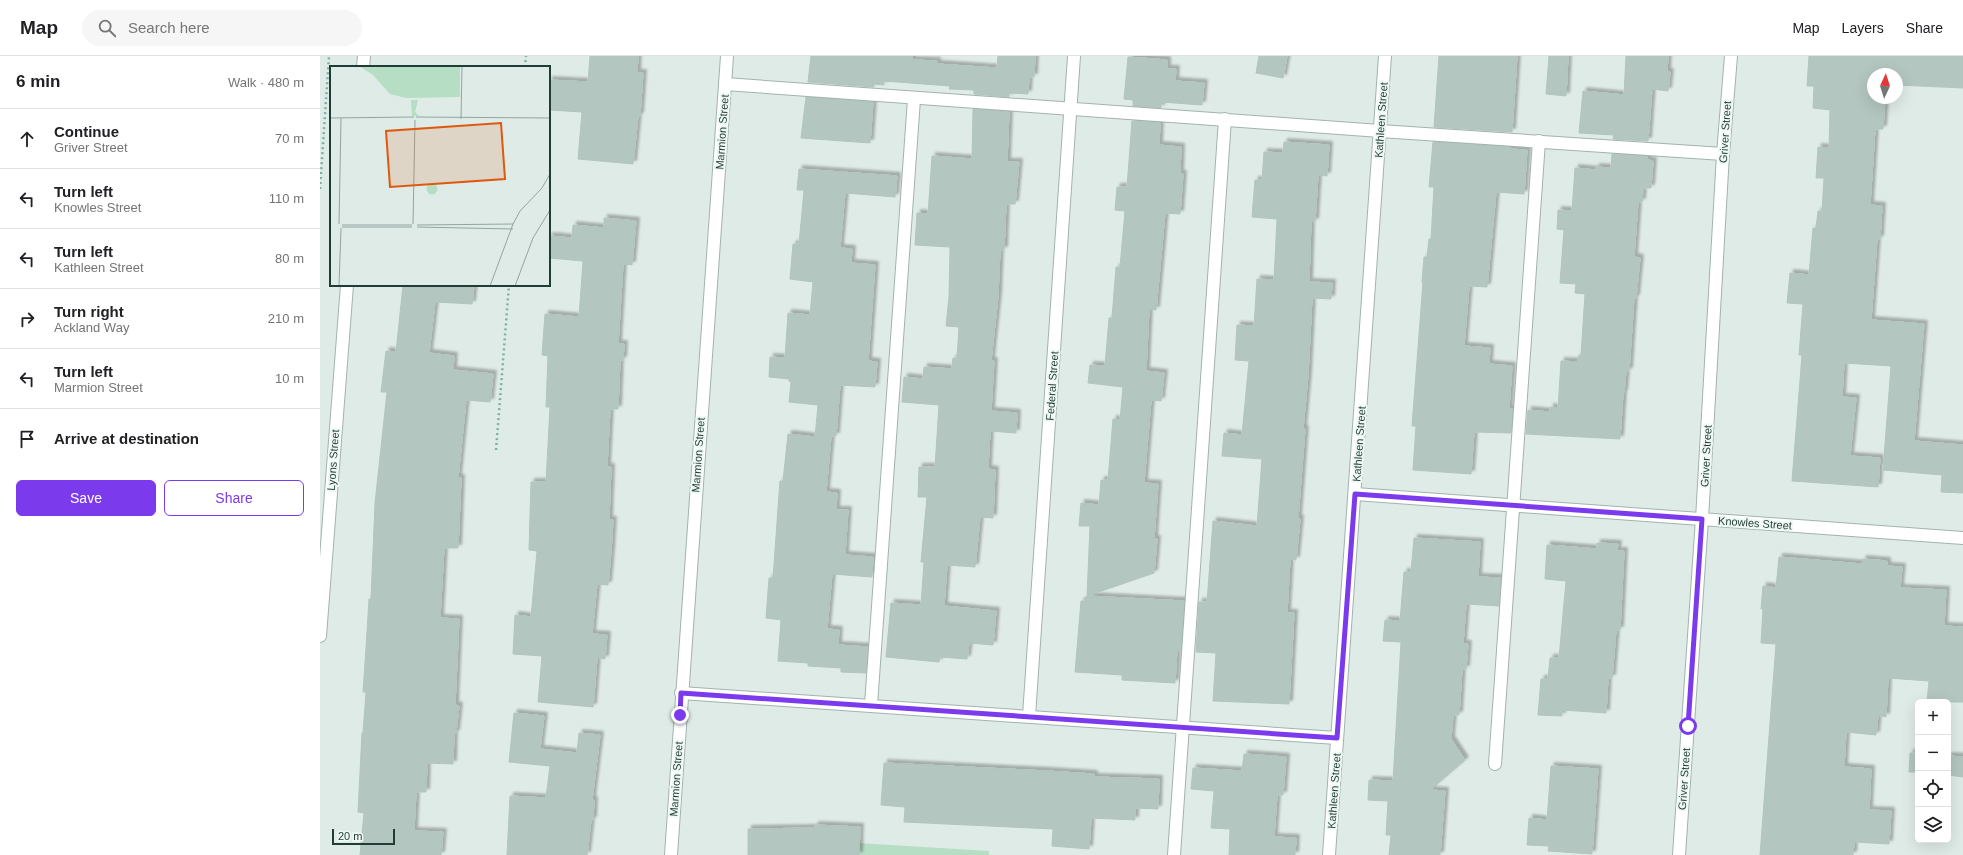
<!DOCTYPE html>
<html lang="en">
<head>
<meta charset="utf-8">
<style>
  :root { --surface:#fff; --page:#f6f6f6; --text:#202124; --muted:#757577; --line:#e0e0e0; --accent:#7c3aed }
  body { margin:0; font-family:Arial,sans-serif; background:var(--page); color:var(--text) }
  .controls { position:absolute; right:12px; bottom:12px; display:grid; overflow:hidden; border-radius:6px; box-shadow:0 4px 16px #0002 }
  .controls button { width:36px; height:36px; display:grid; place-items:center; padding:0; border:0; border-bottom:1px solid var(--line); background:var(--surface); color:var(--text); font:20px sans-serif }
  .compass { position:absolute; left:1547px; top:12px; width:36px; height:36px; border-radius:50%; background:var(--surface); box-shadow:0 4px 16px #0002; rotate:4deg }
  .scale { position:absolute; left:12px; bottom:10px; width:63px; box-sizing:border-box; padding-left:4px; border:2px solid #1f3c37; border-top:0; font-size:11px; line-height:14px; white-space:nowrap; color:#1f3c37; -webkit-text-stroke:3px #f0f8f4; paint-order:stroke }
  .stop { position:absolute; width:12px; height:12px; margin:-9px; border:3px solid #7c3aed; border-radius:50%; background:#fff }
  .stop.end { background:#7c3aed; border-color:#fff; box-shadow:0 1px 4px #0008 }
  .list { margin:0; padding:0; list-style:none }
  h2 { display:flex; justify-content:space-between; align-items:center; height:52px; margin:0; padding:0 16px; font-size:17px }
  h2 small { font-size:13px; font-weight:400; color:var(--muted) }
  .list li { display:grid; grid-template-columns:26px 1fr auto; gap:12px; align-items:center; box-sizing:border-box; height:60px; padding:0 16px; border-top:1px solid var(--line) }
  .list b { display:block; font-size:15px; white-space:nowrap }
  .list p { margin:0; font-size:13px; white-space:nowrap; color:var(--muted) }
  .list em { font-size:13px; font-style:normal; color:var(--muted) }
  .actions { display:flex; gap:8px; padding:12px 16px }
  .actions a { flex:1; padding:9px 0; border:1px solid var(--accent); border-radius:6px; text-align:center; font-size:14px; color:var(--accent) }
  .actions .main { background:var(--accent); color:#fff }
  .icon { flex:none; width:22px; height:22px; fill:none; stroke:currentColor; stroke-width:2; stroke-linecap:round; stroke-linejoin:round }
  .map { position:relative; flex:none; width:1643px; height:799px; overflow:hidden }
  header { display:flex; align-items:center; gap:24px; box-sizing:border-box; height:56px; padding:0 20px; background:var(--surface); border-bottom:1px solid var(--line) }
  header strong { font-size:19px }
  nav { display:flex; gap:22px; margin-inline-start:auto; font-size:14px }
  .search { width:280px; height:36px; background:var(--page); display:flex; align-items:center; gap:10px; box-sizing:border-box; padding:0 14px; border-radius:22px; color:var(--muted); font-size:15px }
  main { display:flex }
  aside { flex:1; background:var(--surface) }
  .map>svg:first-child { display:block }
  .green { fill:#b6dec4 }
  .building { fill:#b4c6c0; stroke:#b1c5be; filter:url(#shadow) }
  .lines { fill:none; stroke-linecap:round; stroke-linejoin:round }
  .service-casing { stroke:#a2b3af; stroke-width:14 }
  .minor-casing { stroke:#a2b3af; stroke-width:14 }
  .tertiary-casing { stroke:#a2b3af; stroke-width:14 }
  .path { stroke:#7eb1a5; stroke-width:2.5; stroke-dasharray:2 3; stroke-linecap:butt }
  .service { stroke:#fff; stroke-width:12 }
  .minor { stroke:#fff; stroke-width:12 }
  .tertiary { stroke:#fff; stroke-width:12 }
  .route { stroke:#7c3aed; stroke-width:5 }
  .labels { text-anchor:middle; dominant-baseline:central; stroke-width:4; stroke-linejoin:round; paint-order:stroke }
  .street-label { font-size:11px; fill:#1f3c37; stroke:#f0f8f4 }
  .inset-road { fill:none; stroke:#92a5a1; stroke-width:1 }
  .view { fill:#de580e; fill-opacity:0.15; stroke:#de580e; stroke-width:2 }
  .inset-edge { fill:none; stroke:#1f3c37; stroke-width:2 }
</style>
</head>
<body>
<header>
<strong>Map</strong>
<div class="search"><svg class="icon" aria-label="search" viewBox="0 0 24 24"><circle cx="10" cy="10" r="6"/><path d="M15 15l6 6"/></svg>Search here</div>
<nav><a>Map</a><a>Layers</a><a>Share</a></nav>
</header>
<main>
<aside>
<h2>6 min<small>Walk · 480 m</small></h2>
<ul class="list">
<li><svg class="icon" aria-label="ahead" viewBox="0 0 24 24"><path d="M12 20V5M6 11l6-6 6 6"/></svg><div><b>Continue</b><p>Griver Street</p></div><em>70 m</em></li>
<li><svg class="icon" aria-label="left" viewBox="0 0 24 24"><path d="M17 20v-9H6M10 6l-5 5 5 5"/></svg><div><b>Turn left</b><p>Knowles Street</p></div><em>110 m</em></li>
<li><svg class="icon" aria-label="left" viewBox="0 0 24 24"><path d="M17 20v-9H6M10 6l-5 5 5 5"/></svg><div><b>Turn left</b><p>Kathleen Street</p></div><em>80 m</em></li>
<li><svg class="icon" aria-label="right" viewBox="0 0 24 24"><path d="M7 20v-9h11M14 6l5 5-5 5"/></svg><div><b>Turn right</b><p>Ackland Way</p></div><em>210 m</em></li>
<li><svg class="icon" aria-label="left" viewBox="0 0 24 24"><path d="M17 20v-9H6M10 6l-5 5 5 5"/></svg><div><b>Turn left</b><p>Marmion Street</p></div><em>10 m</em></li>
<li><svg class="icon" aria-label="arrive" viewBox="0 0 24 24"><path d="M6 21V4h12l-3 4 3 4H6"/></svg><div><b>Arrive at destination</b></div></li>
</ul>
<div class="actions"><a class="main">Save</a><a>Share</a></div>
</aside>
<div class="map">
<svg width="1643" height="799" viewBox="0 0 1643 799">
  <defs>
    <filter id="shadow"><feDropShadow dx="3.5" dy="-3.5" stdDeviation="1" flood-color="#0004"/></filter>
  </defs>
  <rect width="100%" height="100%" fill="#dfebe7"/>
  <path class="green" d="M 538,787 L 669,795 L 669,799 L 537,799 Z"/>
  <g class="building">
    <path d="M 270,0 L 318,0 L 317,17 L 323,17 L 320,60 L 318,60 L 313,108 L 258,103 L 262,56 L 229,54 L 229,24 L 268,26 Z"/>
    <path d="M 491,0 L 592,0 L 592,4 L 617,5 L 617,8 L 677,12 L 678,0 L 715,0 L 714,21 L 709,21 L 708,38 L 689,37 L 689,41 L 654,38 L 654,34 L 629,33 L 630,30 L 564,25 L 564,29 L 554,28 L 554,31 L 488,26 Z"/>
    <path d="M 939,0 L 967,0 L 963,22 L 936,17 Z"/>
    <path d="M 1119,0 L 1197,0 L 1192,76 L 1114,71 Z"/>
    <path d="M 1229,0 L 1248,0 L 1246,40 L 1226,38 Z"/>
    <path d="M 1306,0 L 1348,0 L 1347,16 L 1350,16 L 1348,35 L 1332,33 L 1328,85 L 1293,83 L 1294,79 L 1259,77 L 1263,35 L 1304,39 Z"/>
    <path d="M 1489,0 L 1643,0 L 1643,32 L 1577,29 L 1577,18 L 1553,18 L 1553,42 L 1565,42 L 1563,73 L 1555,73 L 1550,149 L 1562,150 L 1560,183 L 1557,183 L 1551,264 L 1604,268 L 1594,385 L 1643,389 L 1643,437 L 1621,436 L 1622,419 L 1563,414 L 1571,310 L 1524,307 L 1522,341 L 1536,342 L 1530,400 L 1560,402 L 1558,431 L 1472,425 L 1482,299 L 1479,299 L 1483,248 L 1467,247 L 1470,217 L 1489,219 L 1493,172 L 1496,172 L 1498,155 L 1502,155 L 1504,122 L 1496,122 L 1498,91 L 1509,92 L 1510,54 L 1493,52 L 1494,30 L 1487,30 Z"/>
    <path d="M 808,1 L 847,4 L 847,13 L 856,13 L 855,25 L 884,27 L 882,49 L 841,46 L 841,52 L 813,50 L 813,44 L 804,43 Z"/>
    <path d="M 486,41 L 553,46 L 550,87 L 481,82 Z"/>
    <path d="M 653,53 L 689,56 L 687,106 L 699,106 L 695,148 L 686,148 L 684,194 L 680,194 L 678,240 L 671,305 L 674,305 L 671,355 L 697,357 L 696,377 L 670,375 L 668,413 L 675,414 L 673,462 L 660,461 L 655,511 L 627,509 L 624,550 L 676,555 L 673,589 L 649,587 L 647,603 L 620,601 L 619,606 L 566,601 L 571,547 L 601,549 L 604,506 L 601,506 L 607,441 L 598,441 L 599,411 L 615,411 L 619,349 L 582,346 L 584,321 L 603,323 L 604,311 L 632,313 L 633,302 L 637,302 L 639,271 L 626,270 L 629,241 L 630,191 L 595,189 L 597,157 L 608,158 L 612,100 L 652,103 Z"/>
    <path d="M 812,65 L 840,67 L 839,89 L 861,91 L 860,118 L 863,118 L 860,158 L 845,157 L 836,254 L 829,253 L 826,315 L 844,317 L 841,345 L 831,344 L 824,427 L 838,428 L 834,483 L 837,483 L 834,517 L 767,540 L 770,470 L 759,470 L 761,447 L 779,449 L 781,424 L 788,424 L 793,363 L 800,364 L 803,331 L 768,327 L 770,309 L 785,310 L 789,262 L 792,262 L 796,211 L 800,211 L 805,155 L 795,154 L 797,131 L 807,131 Z"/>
    <path d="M 964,86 L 1009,89 L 1007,120 L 998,119 L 995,166 L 991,165 L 989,226 L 1012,227 L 1011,243 L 992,242 L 988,319 L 983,373 L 985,373 L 978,462 L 980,463 L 976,504 L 970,503 L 967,557 L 974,557 L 969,648 L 893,645 L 896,597 L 876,596 L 879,546 L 887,546 L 893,465 L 937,470 L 942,403 L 902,400 L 904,377 L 922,379 L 929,305 L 915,304 L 917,269 L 934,270 L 937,223 L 954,224 L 957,163 L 932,161 L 935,124 L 942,124 L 944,96 L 963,97 Z"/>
    <path d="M 1113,86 L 1190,91 L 1190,93 L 1207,94 L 1204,138 L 1176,136 L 1167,231 L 1149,230 L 1144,290 L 1170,292 L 1169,308 L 1192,310 L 1189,353 L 1193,353 L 1191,377 L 1154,376 L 1151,418 L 1093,414 L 1096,370 L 1092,370 L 1103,226 L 1102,226 L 1104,201 L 1107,201 L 1109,183 L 1111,183 L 1114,131 L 1109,131 Z"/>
    <path d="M 1292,98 L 1327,100 L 1327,104 L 1333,105 L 1331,132 L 1323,132 L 1322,146 L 1318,146 L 1314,201 L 1320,202 L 1316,242 L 1314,242 L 1309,315 L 1306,315 L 1304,337 L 1303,337 L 1300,383 L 1206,378 L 1208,354 L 1230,356 L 1230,351 L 1238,352 L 1241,305 L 1258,306 L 1259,299 L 1261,299 L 1265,238 L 1255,237 L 1256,228 L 1240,227 L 1244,174 L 1237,173 L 1238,154 L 1252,155 L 1255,112 L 1276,114 L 1276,111 L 1291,112 Z"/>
    <path d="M 479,113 L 577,120 L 575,141 L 525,137 L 520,192 L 532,193 L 531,207 L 555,209 L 548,305 L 557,306 L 555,331 L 520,329 L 516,380 L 511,380 L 506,436 L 517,437 L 516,454 L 528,454 L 525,499 L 553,501 L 552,521 L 512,518 L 507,573 L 519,574 L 518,589 L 548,591 L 546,617 L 521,616 L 521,612 L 488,610 L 488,607 L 458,605 L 461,564 L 446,562 L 449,522 L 453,522 L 460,425 L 463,425 L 468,378 L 495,381 L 498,349 L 469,346 L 471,326 L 469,325 L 469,323 L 449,321 L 450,301 L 465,302 L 468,257 L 490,259 L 493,226 L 470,223 L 473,188 L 479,188 L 484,134 L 477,134 Z"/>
    <path d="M 284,162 L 316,165 L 312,209 L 303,208 L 298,288 L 304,288 L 303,304 L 300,304 L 298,353 L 290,353 L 287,411 L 291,411 L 289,464 L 293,464 L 291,496 L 288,529 L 277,528 L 272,578 L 287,579 L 285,603 L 277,602 L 273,651 L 218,646 L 222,600 L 193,598 L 195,559 L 211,561 L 217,495 L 209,494 L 211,426 L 226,426 L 230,351 L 226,351 L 228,300 L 222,299 L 225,258 L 259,261 L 263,205 L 229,202 L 229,180 L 252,182 L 253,169 L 284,172 Z"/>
    <path d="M 83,229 L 154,229 L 152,248 L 115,246 L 109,297 L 134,300 L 133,314 L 173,318 L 170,346 L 146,344 L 138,422 L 141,422 L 138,492 L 124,492 L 120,562 L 139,563 L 135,649 L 139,650 L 136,677 L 134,677 L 133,708 L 107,707 L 106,736 L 96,736 L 94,775 L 123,776 L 121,799 L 40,799 L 44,757 L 38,756 L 42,677 L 43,677 L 46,636 L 43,636 L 46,592 L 49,543 L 51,543 L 55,447 L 67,336 L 61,336 L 66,295 L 76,296 Z"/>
    <path d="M 1094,482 L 1160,486 L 1158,521 L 1181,522 L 1179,550 L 1146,548 L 1143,588 L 1148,588 L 1146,613 L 1142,613 L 1139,659 L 1133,659 L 1131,683 L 1145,704 L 1110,734 L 1125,735 L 1120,799 L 1069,799 L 1071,779 L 1066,779 L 1068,745 L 1048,744 L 1049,724 L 1073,725 L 1081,586 L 1063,585 L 1065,564 L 1080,565 L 1084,516 L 1091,516 Z"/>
    <path d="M 1277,487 L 1298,488 L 1297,495 L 1304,495 L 1300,574 L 1296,574 L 1292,622 L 1288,622 L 1286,657 L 1242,654 L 1242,660 L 1218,659 L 1221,623 L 1228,623 L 1230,602 L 1239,602 L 1246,525 L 1225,523 L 1227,489 L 1277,493 Z"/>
    <path d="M 1459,501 L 1542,508 L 1543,503 L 1567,505 L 1567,510 L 1582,511 L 1580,532 L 1626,534 L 1624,570 L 1643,571 L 1643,646 L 1607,646 L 1609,625 L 1568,622 L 1566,661 L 1558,659 L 1556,679 L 1526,676 L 1524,711 L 1551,713 L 1549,754 L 1571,755 L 1569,788 L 1534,786 L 1533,799 L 1440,799 L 1456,588 L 1441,587 L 1443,553 L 1441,553 L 1443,530 L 1456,532 Z"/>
    <path d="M 767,540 L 864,545 L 861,595 L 857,594 L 855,627 L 802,624 L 802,619 L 755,616 L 761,545 L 766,545 Z"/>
    <path d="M 194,657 L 224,660 L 220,693 L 257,697 L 259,677 L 280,679 L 272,744 L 274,744 L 273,764 L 271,764 L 267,799 L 187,799 L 190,740 L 226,742 L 230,710 L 189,706 Z"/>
    <path d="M 1590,697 L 1598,697 L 1598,716 L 1589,716 Z"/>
    <path d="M 924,698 L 966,701 L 963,739 L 957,739 L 954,781 L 976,782 L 975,799 L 909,799 L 910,773 L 891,772 L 894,735 L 871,733 L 873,712 L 922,715 Z"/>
    <path d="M 1628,700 L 1643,701 L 1643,721 L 1628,719 Z"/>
    <path d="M 564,707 L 727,715 L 774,718 L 774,721 L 839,723 L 838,753 L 815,752 L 815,764 L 771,762 L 769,793 L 732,790 L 733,773 L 584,766 L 585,751 L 561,749 Z"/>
    <path d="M 1231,710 L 1278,713 L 1272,798 L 1228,795 L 1229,790 L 1207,789 L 1209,762 L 1227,764 Z"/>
    <path d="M 495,769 L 540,771 L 539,799 L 428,799 L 428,773 L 495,772 Z"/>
  </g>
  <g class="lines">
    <defs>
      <g id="service">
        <path d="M 405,28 L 1060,75 L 1403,98"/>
        <path d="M 551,649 L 594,43"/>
        <path d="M 1175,708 L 1219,85"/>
        <path d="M 854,799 L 905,63"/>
      </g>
      <g id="minor">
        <path d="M 43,11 L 44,0"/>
        <path d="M 1035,438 L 1643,482"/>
        <path d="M 0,580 L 27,229"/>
        <path d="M 361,637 L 1017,682"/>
        <path d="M 709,660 L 754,0"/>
        <path d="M 1009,799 L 1065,0"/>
        <path d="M 1359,799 L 1382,463 L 1403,98 L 1411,0"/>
      </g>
      <path id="tertiary" d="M 351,799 L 407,0"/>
    </defs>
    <use href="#service" class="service-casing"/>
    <use href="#minor" class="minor-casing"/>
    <use href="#tertiary" class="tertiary-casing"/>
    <g class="path">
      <path d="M 205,11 L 206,0"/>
      <path d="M 0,133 L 9,0"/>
      <path d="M 176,394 L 189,229"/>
    </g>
    <use href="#service" class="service"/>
    <use href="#minor" class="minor"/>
    <use href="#tertiary" class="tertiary"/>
  </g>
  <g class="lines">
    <path class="route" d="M 360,659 L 361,637 L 1017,682 L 1035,438 L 1382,463 L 1368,670"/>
  </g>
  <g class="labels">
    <g class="street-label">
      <text transform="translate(1061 64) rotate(-86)">Kathleen Street</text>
      <text transform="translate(402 76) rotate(-86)">Marmion Street</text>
      <text transform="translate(1405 76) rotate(-86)">Griver Street</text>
      <text transform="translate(732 330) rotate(-86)">Federal Street</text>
      <text transform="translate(1039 388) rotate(-86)">Kathleen Street</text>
      <text transform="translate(378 399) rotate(-86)">Marmion Street</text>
      <text transform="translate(1386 400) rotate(-87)">Griver Street</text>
      <text transform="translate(13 404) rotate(-86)">Lyons Street</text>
      <text transform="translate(1435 467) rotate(4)">Knowles Street</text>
      <text transform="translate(356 723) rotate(-86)">Marmion Street</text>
      <text transform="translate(1364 723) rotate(-86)">Griver Street</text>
      <text transform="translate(1014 735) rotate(-86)">Kathleen Street</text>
    </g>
  </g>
  <g transform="translate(10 10)">
    <rect width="220" height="220" fill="#dfebe7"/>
    <path d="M 29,0 L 130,0 L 130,31 L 76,32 L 60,28 L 43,9 ZM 81,34 L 88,34 L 85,46 L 89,50 L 82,50 ZM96.5 123a5.5 5.5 0 1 1 11 0a5.5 5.5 0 1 1-11 0Z" fill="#b6dec4"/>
    <path class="inset-road" d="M 86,51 L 220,52M 0,52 L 84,51M 131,53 L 132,0M 9,158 L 11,52M 83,158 L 85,54M 183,158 L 190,145 L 212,122 L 220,108M 12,159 L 82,159M 87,159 L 183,158M 12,161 L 82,161M 87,161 L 183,163M 9,220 L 11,162M 160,220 L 183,158M 185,220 L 203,172 L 220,144"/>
    <path class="view" d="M 171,57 L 175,113 L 60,121 L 56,65 Z"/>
    <rect width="220" height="220" class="inset-edge"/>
  </g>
</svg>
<div class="controls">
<button>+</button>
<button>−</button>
<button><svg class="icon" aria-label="locate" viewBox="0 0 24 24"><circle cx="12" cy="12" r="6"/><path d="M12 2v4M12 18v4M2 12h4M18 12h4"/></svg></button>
<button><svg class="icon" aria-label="layers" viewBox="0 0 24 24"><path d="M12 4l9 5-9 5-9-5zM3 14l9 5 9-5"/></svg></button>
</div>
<svg class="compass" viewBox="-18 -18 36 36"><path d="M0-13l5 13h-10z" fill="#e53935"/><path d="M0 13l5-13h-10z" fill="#757577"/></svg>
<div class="scale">20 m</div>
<div class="stop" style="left:1368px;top:670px"></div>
<div class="stop end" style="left:360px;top:659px"></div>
</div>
</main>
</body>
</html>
